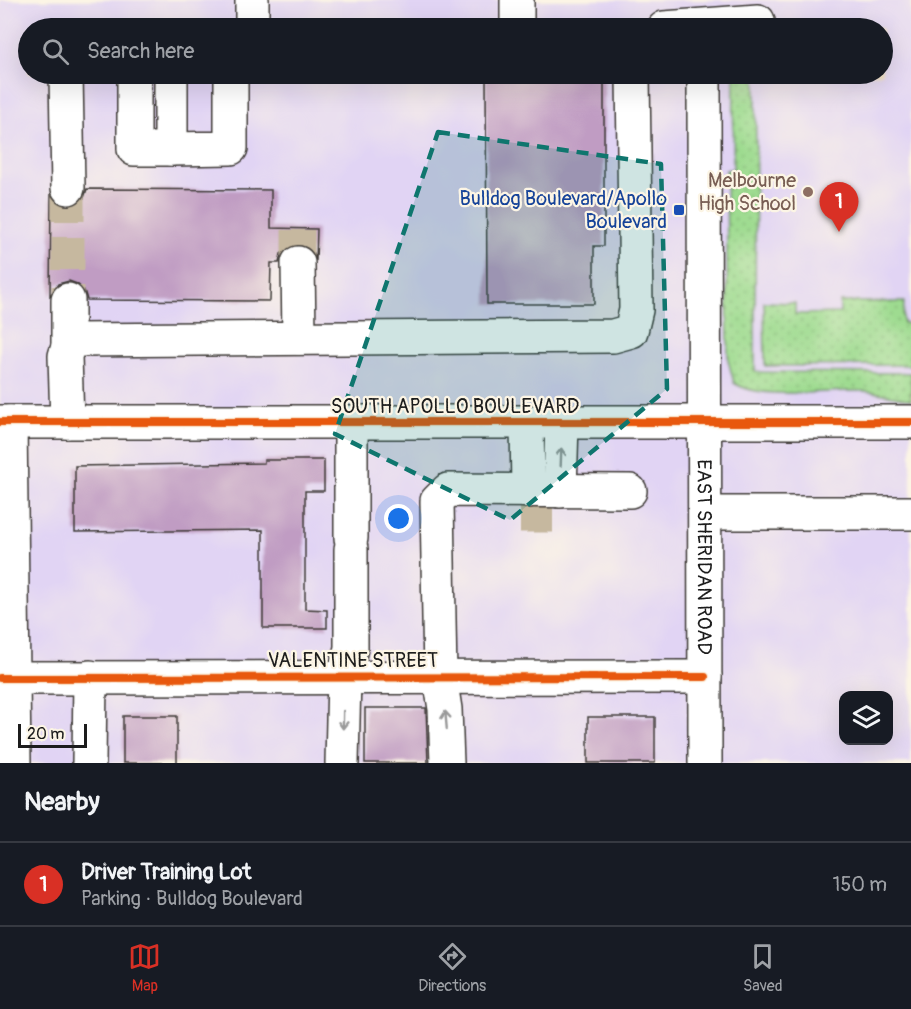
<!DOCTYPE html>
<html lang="en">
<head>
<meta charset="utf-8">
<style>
  :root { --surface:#171b24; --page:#20242c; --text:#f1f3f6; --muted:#9ea1a6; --line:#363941; --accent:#d93025 }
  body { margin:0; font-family:Pangolin,sans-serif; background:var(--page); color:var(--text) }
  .controls { position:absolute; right:18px; bottom:18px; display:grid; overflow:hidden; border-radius:12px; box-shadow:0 6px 24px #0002 }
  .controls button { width:54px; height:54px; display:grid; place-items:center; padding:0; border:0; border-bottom:2px solid var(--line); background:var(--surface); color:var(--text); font:30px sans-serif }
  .scale { position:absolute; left:18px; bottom:15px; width:69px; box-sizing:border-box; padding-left:6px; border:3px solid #1c1c1c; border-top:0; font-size:16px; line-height:21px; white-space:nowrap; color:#1c1c1c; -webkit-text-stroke:4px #fcf5e5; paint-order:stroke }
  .you { position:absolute; left:399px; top:519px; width:21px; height:21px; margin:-15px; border:4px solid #fff; border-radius:50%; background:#1a73e8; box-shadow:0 0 0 9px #1a73e833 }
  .badge { display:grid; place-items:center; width:39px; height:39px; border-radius:50%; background:var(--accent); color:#fff; font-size:20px; font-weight:700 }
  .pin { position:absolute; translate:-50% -50px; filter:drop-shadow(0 2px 3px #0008) }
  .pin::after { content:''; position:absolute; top:32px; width:21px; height:18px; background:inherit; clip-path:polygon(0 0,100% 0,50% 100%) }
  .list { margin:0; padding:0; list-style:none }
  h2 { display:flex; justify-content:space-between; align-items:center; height:78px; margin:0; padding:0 24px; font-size:26px }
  h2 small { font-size:20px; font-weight:400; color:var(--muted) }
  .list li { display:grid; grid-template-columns:39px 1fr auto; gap:18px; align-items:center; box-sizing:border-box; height:84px; padding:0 24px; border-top:2px solid var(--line) }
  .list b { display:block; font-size:22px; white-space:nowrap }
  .list p { margin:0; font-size:20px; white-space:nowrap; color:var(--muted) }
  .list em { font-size:20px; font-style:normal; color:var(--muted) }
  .icon { flex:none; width:33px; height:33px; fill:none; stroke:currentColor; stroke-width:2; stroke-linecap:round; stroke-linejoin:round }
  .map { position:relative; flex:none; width:911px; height:763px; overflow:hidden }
  .search { position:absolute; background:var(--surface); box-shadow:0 6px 24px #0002; left:18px; right:18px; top:18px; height:66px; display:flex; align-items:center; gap:15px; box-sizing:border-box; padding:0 21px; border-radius:33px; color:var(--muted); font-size:22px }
  .sheet { height:162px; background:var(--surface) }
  nav { display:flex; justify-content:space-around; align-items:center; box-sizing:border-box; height:84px; border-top:2px solid var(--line); background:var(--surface); font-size:16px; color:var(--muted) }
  nav a { display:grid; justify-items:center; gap:3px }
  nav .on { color:var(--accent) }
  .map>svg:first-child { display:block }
  .built { fill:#e1d4f4; fill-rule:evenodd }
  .grass { fill:url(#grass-dots); stroke:#5d7c56; stroke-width:1.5 }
  .building { fill:#c09cc3 }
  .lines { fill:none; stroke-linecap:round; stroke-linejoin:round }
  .minor-tunnel { stroke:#c6b89f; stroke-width:33; stroke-dasharray:33 16; stroke-linecap:butt }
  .minor-casing { stroke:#3c3935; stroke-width:36 }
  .minor { stroke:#fff; stroke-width:33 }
  .cycleway-casing { stroke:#fcf5e5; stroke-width:11 }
  .cycleway { stroke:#e8590c; stroke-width:8 }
  .oneway { stroke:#999 }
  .marked { fill:#0f766e; fill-opacity:0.2; stroke:#0f766e; stroke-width:4.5; stroke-dasharray:12 8; stroke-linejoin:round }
  .education-dot { fill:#8d6e63; stroke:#fcf5e5; stroke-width:2 }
  .transit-dot { fill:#1a4fb4; stroke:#fcf5e5; stroke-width:2 }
  .labels { text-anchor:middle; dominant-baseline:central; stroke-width:4.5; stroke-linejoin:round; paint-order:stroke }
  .education-label { font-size:20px; fill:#785e54; stroke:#fcf5e5; text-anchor:end }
  .transit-label { font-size:20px; fill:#164399; stroke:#fcf5e5; text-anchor:end }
  .street-label { font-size:20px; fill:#1c1c1c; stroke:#fcf5e5 }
</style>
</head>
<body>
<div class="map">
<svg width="911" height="763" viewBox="0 0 911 763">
  <defs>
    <pattern id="grass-dots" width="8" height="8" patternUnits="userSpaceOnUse" patternTransform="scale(1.5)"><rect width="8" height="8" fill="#9edb90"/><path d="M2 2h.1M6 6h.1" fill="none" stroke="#88bb7c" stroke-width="1.8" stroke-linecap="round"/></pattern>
  </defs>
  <rect width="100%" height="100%" fill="#fcf5e5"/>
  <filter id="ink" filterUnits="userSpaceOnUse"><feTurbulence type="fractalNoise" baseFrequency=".0167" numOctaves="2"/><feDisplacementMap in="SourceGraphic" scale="12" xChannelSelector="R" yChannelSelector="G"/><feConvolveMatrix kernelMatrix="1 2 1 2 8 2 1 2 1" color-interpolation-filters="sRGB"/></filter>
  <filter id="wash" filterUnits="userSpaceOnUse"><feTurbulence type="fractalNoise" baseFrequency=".008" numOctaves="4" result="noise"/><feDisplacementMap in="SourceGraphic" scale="24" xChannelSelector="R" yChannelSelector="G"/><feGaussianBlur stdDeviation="1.35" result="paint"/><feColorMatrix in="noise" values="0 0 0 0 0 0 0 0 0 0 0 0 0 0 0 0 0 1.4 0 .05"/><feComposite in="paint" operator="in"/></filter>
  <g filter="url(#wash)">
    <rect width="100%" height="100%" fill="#f1dfc0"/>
    <path class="built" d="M 0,0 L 911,0 L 911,763 L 0,763 ZM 28,28 L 882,28 L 882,74 L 28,74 ZM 844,696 L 888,696 L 888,740 L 844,740 Z"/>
    <g class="grass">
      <path d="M 734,74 L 756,74 L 755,372 L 911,373 L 911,400 C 894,397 877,391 860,391 C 826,390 762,401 734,383 L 728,360 L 726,170 L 733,169 Z"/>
      <path d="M 764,302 L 795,303 L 795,314 L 840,313 L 840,302 L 904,302 L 903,323 L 911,324 L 911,365 L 765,366 Z"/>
    </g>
    <g id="blocks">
      <g class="building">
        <path d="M 486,75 L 604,75 L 604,246 L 594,246 L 594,304 L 487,304 Z"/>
        <path d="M 87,189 L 271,190 L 271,228 L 317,229 L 316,261 L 314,253 L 307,246 L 297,244 L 288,247 L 281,254 L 279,263 L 271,263 L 270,301 L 87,300 L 84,290 L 77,284 L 69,281 L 58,284 L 50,296 L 51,195 L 58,204 L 69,207 L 78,204 L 84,198 Z"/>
        <path d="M 264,460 L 324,460 L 324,491 L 305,491 L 305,609 L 327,610 L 327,628 L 263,628 L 263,530 L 75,532 L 75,466 L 264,463 Z"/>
        <path d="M 365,708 L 426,708 L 428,763 L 365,763 Z"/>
        <rect x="123" y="716" width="54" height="47"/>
        <rect x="588" y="717" width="67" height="46"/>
      </g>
    </g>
  </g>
  <g filter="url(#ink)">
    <use href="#blocks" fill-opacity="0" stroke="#3c3935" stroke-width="1.5"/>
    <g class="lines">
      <g class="minor-tunnel">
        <path d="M 68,188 L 68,300"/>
        <path d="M 298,263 L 298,229"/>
        <path d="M 520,516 L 568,516"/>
      </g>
      <defs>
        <g id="minor">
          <path d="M 252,0 L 252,28"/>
          <path d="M 517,0 L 517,28"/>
          <path d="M 664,28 L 758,21"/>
          <path d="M 66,74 L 68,188"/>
          <path d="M 134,74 L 134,149 L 171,149"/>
          <path d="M 171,74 L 171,149 L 231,148 L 231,74"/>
          <path id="s1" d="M 704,74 L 705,763"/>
          <path d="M 298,263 L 299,338"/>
          <path d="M 68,300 L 68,347"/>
          <path d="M 0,422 L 911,422"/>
          <path d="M 10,422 L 14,763"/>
          <path d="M 67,422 L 65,356 L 68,347 L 77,340 L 613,336 L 631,331 L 636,310 L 633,74"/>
          <path d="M 527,422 L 528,491"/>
          <path d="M 560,491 L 562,422"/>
          <path d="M 706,513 L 911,513"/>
          <path d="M 351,538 L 351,423"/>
          <path d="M 0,678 L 705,677"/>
          <path d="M 89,763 L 90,677"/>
          <path d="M 342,763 L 344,677 L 351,648 L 351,549"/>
          <path d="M 447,763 L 445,709 L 440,677 L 437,501 L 448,490 L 630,491"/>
        </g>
      </defs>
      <use href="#minor" class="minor-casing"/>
      <use href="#minor" class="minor"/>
      <defs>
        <g id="cycleway">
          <path d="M 0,422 L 911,422"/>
          <path d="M 0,678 L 705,677"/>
        </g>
      </defs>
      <use href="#cycleway" class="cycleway-casing"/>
      <use href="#cycleway" class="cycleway"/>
    </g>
    <defs><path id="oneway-shaft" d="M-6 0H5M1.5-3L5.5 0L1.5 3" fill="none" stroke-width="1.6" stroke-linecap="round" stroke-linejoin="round" transform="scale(1.5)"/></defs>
    <g class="oneway">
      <use href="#oneway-shaft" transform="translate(561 457) rotate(-88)"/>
      <use href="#oneway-shaft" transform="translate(343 720) rotate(91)"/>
      <use href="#oneway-shaft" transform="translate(446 720) rotate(-95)"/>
    </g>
  </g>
  <path class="marked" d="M 438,132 L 661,164 L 667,389 L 510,520 L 335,434 Z"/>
  <circle class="education-dot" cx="808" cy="192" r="6"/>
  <rect class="transit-dot" x="673" y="204" width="12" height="12" rx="3"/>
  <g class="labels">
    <g class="education-label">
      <text x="796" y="180">Melbourne<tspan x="796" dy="23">High School</tspan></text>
    </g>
    <g class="transit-label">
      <text x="667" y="198">Bulldog Boulevard/Apollo<tspan x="667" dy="23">Boulevard</tspan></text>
    </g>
    <g class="street-label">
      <text x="455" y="406">SOUTH APOLLO BOULEVARD</text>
      <text stroke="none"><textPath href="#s1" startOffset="483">EAST SHERIDAN ROAD</textPath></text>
      <text x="353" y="660">VALENTINE STREET</text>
    </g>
  </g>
</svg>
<div class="controls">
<button><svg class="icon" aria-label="layers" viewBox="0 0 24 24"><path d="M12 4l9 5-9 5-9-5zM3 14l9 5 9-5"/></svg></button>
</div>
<div class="scale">20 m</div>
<div class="you"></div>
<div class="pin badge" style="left:839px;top:232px">1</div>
<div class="search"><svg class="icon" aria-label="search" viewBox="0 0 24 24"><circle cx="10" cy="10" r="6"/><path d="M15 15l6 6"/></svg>Search here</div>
</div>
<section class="sheet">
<h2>Nearby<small></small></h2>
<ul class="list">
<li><span class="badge">1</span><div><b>Driver Training Lot</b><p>Parking · Bulldog Boulevard</p></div><em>150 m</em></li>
</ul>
</section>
<nav>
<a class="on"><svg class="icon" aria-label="map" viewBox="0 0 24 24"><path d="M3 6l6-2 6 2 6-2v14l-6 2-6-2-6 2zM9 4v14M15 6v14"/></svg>Map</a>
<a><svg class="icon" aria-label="directions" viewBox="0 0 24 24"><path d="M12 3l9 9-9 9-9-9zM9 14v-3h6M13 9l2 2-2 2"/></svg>Directions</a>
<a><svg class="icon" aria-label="saved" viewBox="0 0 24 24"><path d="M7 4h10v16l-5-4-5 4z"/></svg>Saved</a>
</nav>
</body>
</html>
